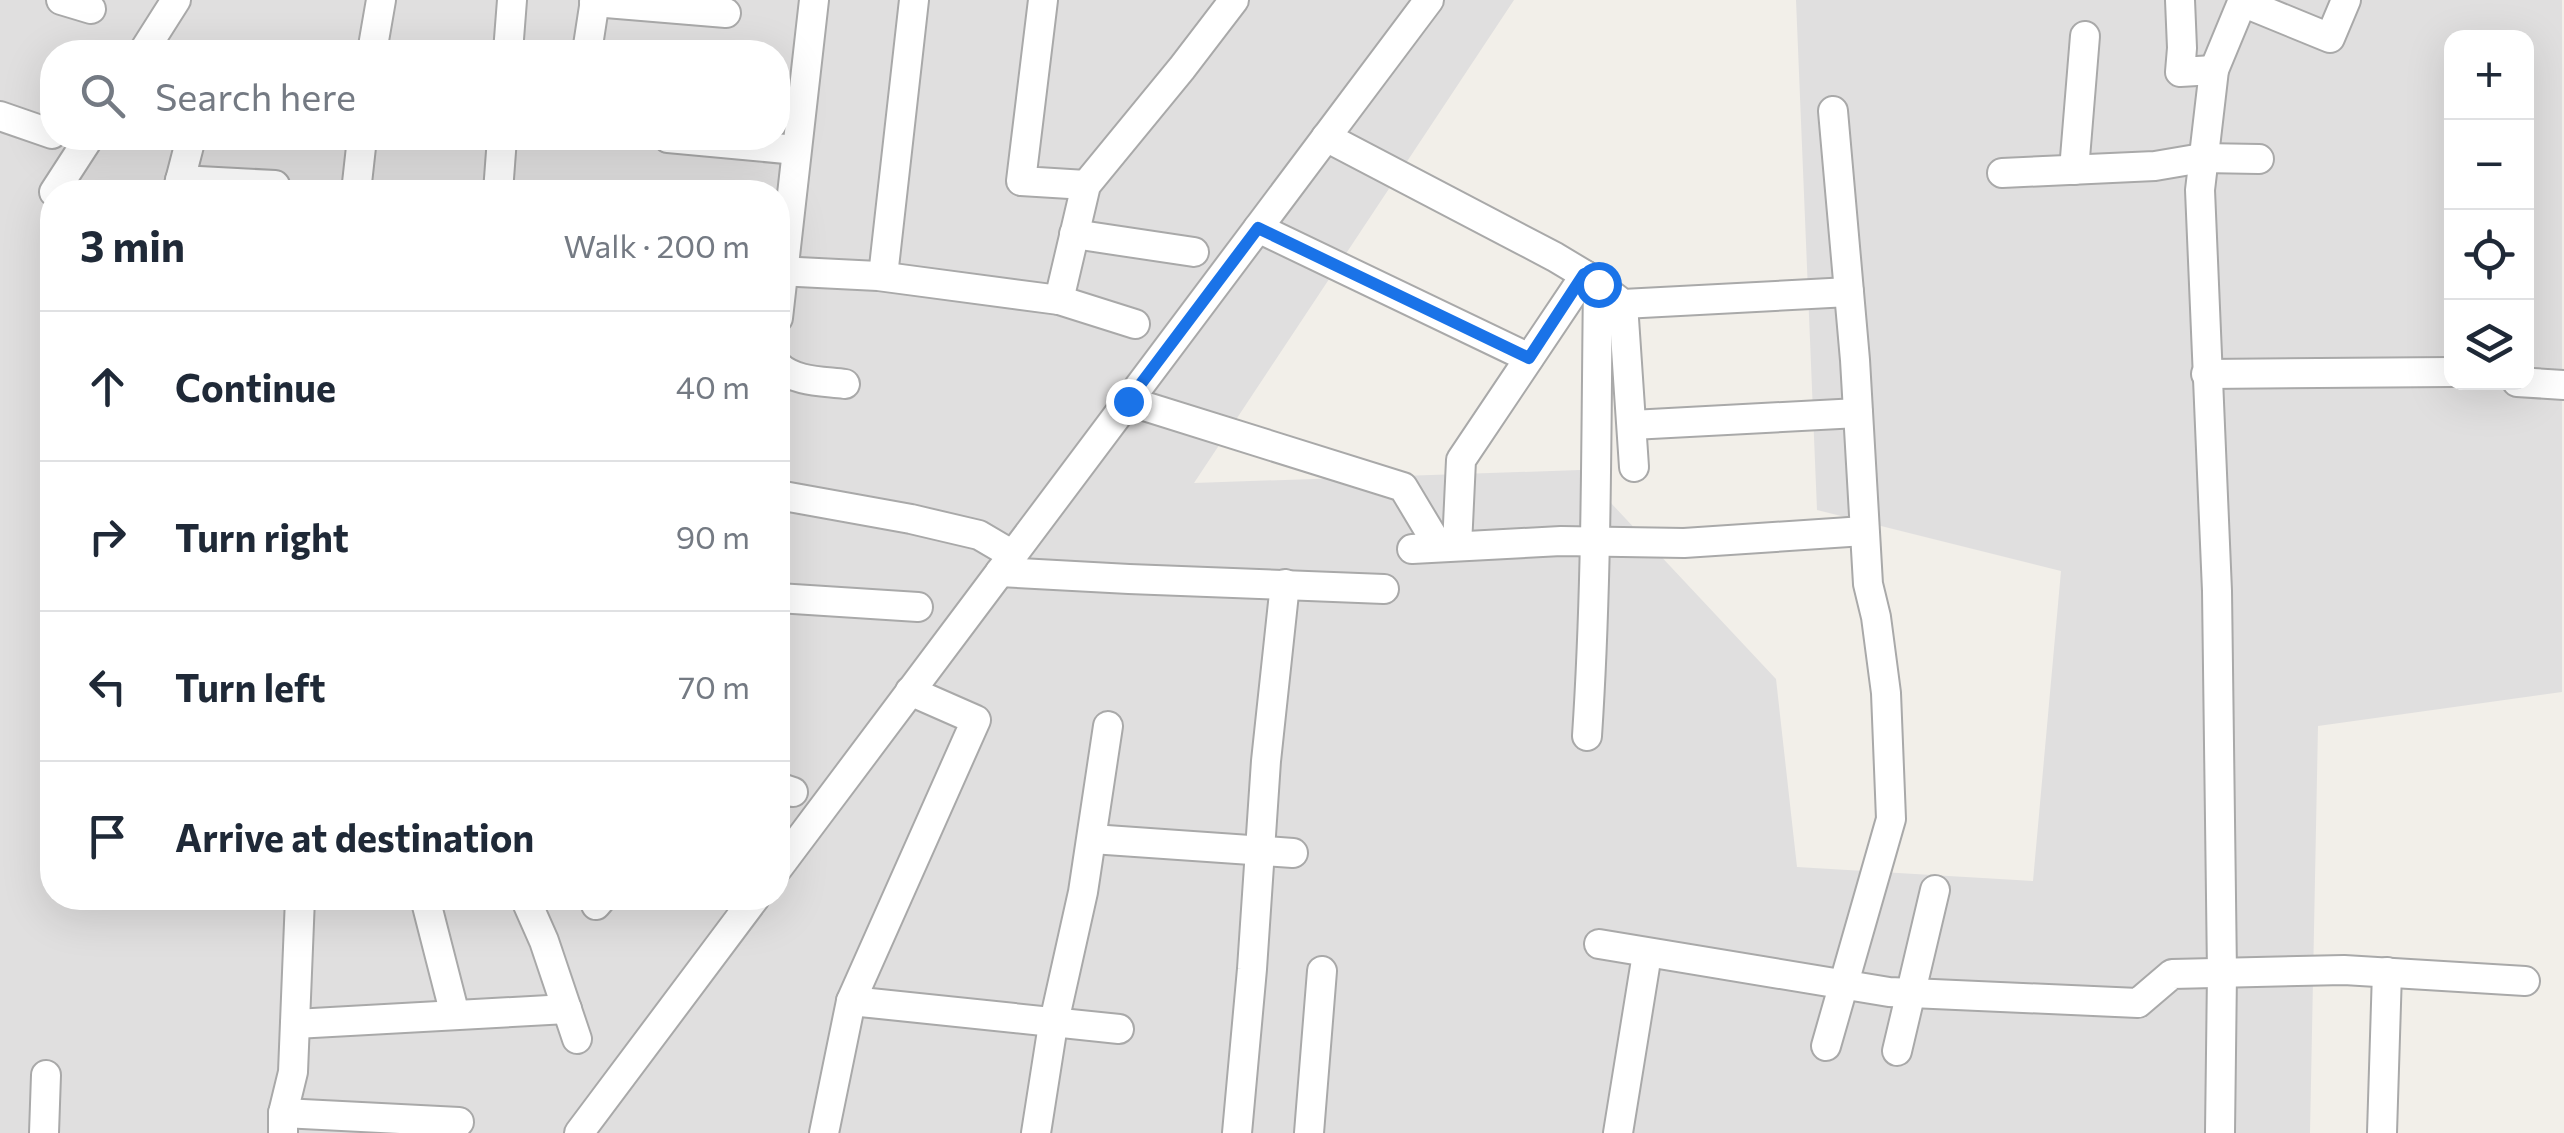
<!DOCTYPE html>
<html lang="en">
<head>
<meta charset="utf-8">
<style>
  :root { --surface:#fff; --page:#f6f6f7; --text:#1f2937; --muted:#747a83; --line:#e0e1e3 }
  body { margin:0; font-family:Commissioner,sans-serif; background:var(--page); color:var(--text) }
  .controls { position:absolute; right:30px; top:30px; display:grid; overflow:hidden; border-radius:20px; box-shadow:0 10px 40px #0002 }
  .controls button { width:90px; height:90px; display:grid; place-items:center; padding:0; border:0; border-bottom:2px solid var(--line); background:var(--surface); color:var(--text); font:50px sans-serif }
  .stop { position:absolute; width:30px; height:30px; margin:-22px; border:8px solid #1a73e8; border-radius:50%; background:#fff }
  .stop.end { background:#1a73e8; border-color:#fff; box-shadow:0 2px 10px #0008 }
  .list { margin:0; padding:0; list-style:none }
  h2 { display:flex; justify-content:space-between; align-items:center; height:130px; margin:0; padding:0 40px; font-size:42px }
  h2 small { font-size:32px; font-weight:400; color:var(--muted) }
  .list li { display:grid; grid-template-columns:65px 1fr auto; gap:30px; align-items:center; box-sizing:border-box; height:150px; padding:0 40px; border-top:2px solid var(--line) }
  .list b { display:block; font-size:38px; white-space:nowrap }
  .list em { font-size:32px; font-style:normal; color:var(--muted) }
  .icon { flex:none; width:55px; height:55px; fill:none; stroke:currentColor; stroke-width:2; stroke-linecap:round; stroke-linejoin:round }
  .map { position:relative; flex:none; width:2564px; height:1133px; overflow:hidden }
  .search { position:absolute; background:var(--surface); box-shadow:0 10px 40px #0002; left:40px; top:40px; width:750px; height:110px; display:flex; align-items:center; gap:25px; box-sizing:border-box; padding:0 35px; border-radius:40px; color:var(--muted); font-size:38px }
  .panel { position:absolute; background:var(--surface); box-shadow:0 10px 40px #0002; left:40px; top:180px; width:750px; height:730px; border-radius:40px }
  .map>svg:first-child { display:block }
  .residential { fill:#e0dfdf; fill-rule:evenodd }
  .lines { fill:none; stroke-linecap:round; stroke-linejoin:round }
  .minor-casing { stroke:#a9a9a9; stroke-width:32 }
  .minor { stroke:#fff; stroke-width:28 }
  .route { stroke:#1a73e8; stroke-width:12 }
</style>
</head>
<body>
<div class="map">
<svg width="2564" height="1133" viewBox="0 0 2564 1133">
  <rect width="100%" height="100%" fill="#f2efe9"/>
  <path class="residential" d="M 0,0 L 1514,0 L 1194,483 L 1580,470 L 1776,679 L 1797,867 L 2033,881 L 2061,571 L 1817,510 L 1796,0 L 2562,0 L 2562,692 L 2318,726 L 2310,1133 L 0,1133 ZM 2452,38 L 2526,38 L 2526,382 L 2452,382 ZM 52,52 L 778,52 L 778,138 L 52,138 ZM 52,192 L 778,192 L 778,898 L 52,898 Z"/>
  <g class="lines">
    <defs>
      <g id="minor">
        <path d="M 61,0 L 91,9"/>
        <path d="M 1043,0 L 1021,181 L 1086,185"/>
        <path d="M 2180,0 L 2182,48 L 2180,72 L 2214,70"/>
        <path d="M 594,2 L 726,13"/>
        <path d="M 2242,2 L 2330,38 L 2346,0"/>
        <path d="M 143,52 L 176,0"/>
        <path d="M 372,52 L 381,0"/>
        <path d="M 508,52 L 512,0"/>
        <path d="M 587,52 L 595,0"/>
        <path d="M 0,116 L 52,134"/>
        <path d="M 1326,137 L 1555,257 L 1585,275 L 1623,304 L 1849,292"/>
        <path d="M 668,138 L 796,150"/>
        <path d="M 2074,170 L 2085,36"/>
        <path d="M 2002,173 L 2155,166 L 2202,158 L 2259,159"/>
        <path d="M 180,180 L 275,185"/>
        <path d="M 54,192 L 89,138"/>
        <path d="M 177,192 L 191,138"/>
        <path d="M 356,192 L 362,138"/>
        <path d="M 498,192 L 502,138"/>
        <path d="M 1258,228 L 1529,358"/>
        <path d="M 1074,234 L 1194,252"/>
        <path d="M 778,271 L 878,276 L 1059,300 L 1135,324"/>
        <path d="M 883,276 L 914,0"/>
        <path d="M 1059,300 L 1086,185 L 1182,68 L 1234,0"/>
        <path d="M 1623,304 L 1634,467"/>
        <path d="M 778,318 L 814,0"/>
        <path d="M 778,366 C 795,382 822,381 845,384"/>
        <path d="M 2206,374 L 2452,372"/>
        <path d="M 2517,382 L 2564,385"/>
        <path d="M 1128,401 L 1403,487 L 1439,547"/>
        <path d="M 1632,425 L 1858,413"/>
        <path d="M 778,495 L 911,519 L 979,535 L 1013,555"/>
        <path d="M 1457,546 L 1461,460 L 1585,275"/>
        <path d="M 1412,549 L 1561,541 L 1684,543 L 1864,531"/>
        <path d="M 1000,572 L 1129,579 L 1384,589"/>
        <path d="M 778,598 L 918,607"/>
        <path d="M 1587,736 C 1597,586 1596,435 1598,284"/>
        <path d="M 778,787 L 793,792"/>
        <path d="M 1092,839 L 1293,853"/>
        <path d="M 778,868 L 1429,0"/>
        <path d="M 425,898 L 455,1015"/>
        <path d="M 525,898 L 544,941 L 577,1039"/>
        <path d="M 596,905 L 602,898"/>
        <path d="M 1599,944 L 1889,992 L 2138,1003 L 2172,974 L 2344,970 L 2525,981"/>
        <path d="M 851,1001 L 1119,1029"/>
        <path d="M 295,1024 L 567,1009"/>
        <path d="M 1826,1046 L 1891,819 L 1886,693 L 1876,617 L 1868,584 L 1855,360 L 1833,111"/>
        <path d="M 1897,1051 L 1935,890"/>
        <path d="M 283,1113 L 459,1122"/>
        <path d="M 44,1133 L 46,1075"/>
        <path d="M 283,1133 L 283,1113 L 293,1072 L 300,898"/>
        <path d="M 579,1133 L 755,898"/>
        <path d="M 824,1133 L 851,1001 L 976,720 L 910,691"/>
        <path d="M 1036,1133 L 1052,1031 L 1083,892 L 1108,726"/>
        <path d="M 1237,1133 L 1252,969 L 1266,761 L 1285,584"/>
        <path d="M 1309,1133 L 1322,971"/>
        <path d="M 1618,1133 L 1647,954"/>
        <path d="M 2220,1133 L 2222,973 L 2217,591 L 2200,190 L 2214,70 L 2243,0"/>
        <path d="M 2382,1133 L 2387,972"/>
      </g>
    </defs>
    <use href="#minor" class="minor-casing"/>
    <use href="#minor" class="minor"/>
  </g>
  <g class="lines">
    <path class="route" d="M 1128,401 L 1258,228 L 1529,358 L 1584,274 L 1598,284"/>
  </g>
</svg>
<div class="controls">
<button>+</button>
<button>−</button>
<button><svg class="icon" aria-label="locate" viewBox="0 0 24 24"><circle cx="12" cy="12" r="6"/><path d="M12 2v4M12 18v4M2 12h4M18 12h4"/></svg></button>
<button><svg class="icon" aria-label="layers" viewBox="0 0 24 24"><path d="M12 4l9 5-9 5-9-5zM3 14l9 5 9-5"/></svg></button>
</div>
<div class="stop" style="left:1598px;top:284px"></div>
<div class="stop end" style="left:1128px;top:401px"></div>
<div class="search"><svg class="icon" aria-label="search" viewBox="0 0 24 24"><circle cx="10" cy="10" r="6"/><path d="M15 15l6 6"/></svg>Search here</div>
<section class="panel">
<h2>3 min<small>Walk · 200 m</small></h2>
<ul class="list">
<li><svg class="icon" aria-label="ahead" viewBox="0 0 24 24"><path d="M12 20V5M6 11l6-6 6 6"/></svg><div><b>Continue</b></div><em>40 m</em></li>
<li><svg class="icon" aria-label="right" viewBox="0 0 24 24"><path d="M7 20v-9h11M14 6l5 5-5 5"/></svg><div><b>Turn right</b></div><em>90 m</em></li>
<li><svg class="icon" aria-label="left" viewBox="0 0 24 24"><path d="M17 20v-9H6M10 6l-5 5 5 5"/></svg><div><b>Turn left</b></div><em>70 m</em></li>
<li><svg class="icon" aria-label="arrive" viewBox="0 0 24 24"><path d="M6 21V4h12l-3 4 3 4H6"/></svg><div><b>Arrive at destination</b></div></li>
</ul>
</section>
</div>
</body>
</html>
